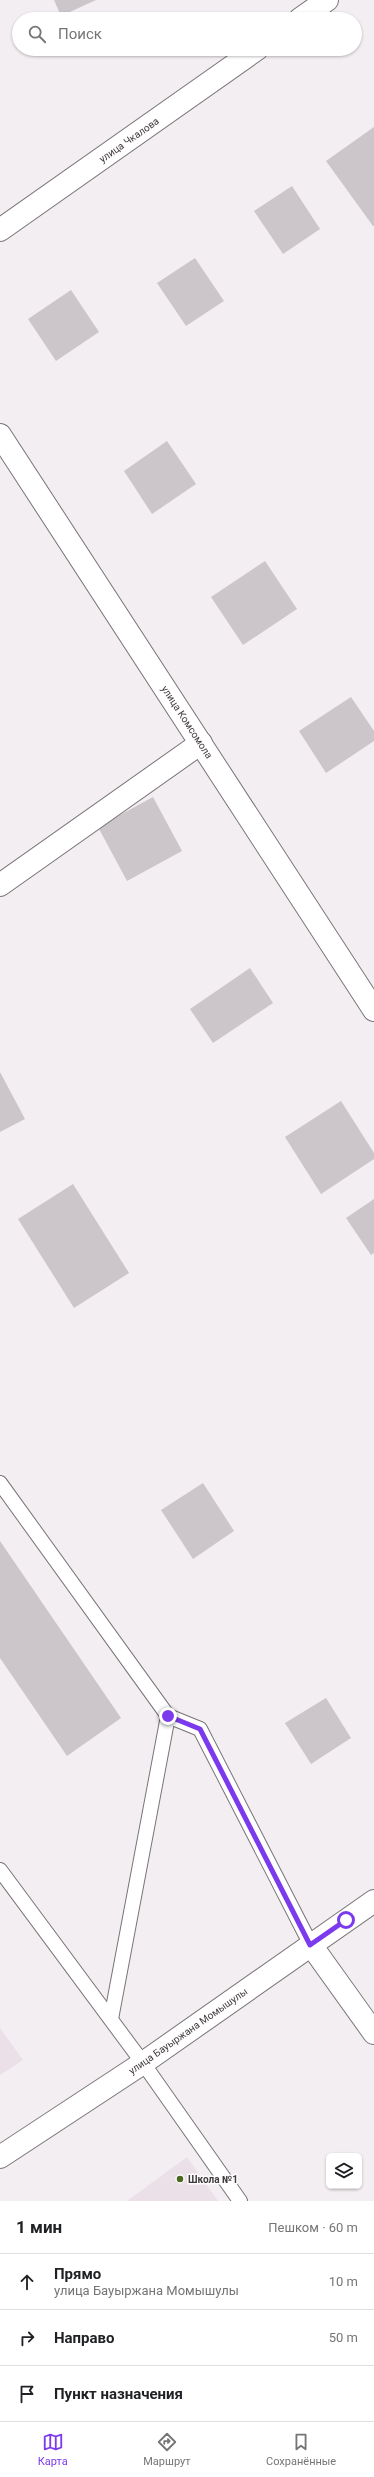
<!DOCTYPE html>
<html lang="ru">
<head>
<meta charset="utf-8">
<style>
  :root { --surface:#fff; --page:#f6f6f6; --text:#202124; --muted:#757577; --line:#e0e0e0; --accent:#7c3aed }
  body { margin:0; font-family:Roboto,sans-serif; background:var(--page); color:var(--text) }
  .controls { position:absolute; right:12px; bottom:12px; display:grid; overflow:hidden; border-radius:6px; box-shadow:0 1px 3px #0004 }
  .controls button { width:36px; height:36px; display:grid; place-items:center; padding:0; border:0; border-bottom:1px solid var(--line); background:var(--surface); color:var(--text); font:20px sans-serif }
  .stop { position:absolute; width:12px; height:12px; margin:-9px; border:3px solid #7c3aed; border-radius:50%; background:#fff }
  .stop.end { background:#7c3aed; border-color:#fff; box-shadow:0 1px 4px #0008 }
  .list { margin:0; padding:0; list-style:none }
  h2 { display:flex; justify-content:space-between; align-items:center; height:52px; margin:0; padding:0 16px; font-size:17px }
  h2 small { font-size:13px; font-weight:400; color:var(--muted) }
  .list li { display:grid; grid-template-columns:26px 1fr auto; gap:12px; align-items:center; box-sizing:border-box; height:56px; padding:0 16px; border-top:1px solid var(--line) }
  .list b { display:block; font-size:15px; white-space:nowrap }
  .list p { margin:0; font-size:13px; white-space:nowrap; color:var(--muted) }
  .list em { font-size:13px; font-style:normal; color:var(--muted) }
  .icon { flex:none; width:22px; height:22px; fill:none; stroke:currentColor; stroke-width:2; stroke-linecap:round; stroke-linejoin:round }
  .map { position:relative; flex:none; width:374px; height:2201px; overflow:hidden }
  .search { position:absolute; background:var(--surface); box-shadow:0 1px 3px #0004; left:12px; right:12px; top:12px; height:44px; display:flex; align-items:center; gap:10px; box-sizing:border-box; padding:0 14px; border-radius:22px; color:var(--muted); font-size:15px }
  .sheet { height:220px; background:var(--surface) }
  nav { display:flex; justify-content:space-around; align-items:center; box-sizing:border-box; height:56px; border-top:1px solid var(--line); background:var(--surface); font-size:11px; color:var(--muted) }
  nav a { display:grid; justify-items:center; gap:2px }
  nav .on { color:var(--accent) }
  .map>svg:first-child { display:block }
  .built { fill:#ece0e8 }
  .building { fill:#ccc6ca }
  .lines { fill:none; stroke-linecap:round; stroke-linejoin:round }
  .lane-casing { stroke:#797477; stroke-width:16 }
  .street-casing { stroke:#797477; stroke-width:24 }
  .lane { stroke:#fff; stroke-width:14 }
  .street { stroke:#fff; stroke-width:22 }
  .route { stroke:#7c3aed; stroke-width:5 }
  .poi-dot { fill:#496920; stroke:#fefcfd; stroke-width:1.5 }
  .labels { text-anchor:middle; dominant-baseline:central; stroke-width:3; stroke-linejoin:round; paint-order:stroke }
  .street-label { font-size:10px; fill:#3e3b3d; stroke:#fefcfd }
  .poi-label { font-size:10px; font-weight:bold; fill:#3e3b3d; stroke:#fefcfd; text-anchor:start }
</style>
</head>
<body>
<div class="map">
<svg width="374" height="2201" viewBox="0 0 374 2201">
  <rect width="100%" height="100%" fill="#f3eef1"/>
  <g class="built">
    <path d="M 0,2028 L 23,2060 L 0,2075 Z"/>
    <path d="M 187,2157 L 218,2201 L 127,2201 Z"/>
  </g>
  <g class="building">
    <path d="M 54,0 L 96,0 L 61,16 Z"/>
    <path d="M 374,127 L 374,226 L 373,226 L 326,161 Z"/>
    <path d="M 292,186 L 320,229 L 283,254 L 254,211 Z"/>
    <path d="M 195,258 L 224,301 L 186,326 L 157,283 Z"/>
    <path d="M 71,290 L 99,332 L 56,361 L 28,319 Z"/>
    <path d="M 167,441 L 196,484 L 152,514 L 124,471 Z"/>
    <path d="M 265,561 L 297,609 L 243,645 L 211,597 Z"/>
    <path d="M 351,697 L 374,731 L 374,741 L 326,773 L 299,731 Z"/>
    <path d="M 153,797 L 182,851 L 127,881 L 98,827 Z"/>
    <path d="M 250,968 L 273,1003 L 213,1043 L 190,1009 Z"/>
    <path d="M 0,1072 L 25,1119 L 0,1132 Z"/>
    <path d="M 341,1101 L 374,1153 L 374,1159 L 321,1194 L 285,1137 Z"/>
    <path d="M 73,1184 L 129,1273 L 74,1308 L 18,1219 Z"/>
    <path d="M 374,1199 L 374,1253 L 371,1255 L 346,1218 Z"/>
    <path d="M 203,1483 L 234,1531 L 193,1559 L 161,1510 Z"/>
    <path d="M 0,1541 L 121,1718 L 67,1756 L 0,1658 Z"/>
    <path d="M 326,1698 L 351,1738 L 311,1764 L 285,1723 Z"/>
  </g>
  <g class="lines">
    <defs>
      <g id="lane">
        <path d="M 0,1483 L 168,1716 L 200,1729 L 311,1945"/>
        <path d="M 0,1870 L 143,2063 L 240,2201"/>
        <path d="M 111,2019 L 168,1716"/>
      </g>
      <g id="street">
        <path d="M 300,19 L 327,0"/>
        <path d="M 0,230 L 257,49"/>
        <path d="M 0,435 L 374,1010"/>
        <path d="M 0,885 L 201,743"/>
        <path d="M 311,1945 L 374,2033"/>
        <path d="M 0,2157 L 143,2063 L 374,1901"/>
      </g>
    </defs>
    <use href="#lane" class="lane-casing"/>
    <use href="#street" class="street-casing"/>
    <use href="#lane" class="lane"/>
    <use href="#street" class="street"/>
  </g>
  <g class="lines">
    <path class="route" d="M 168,1716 L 200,1729 L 310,1945 L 346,1920"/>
  </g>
  <circle class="poi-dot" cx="180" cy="2179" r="4"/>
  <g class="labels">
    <g class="street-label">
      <text transform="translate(129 140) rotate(-35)">улица Чкалова</text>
      <text transform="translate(187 722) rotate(57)">улица Комсомола</text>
      <text transform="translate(188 2031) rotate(-35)">улица Бауыржана Момышулы</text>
    </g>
    <g class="poi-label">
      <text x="188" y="2179">Школа №1</text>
    </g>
  </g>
</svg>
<div class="controls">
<button><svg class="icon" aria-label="layers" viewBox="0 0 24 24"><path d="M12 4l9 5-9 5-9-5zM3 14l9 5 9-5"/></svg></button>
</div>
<div class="stop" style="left:346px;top:1920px"></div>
<div class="stop end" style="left:168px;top:1716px"></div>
<div class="search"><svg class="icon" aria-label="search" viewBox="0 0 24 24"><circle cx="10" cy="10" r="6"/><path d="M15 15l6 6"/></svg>Поиск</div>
</div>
<section class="sheet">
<h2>1 мин<small>Пешком · 60 m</small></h2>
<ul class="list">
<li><svg class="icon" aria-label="ahead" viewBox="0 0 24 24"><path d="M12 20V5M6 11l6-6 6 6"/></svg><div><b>Прямо</b><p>улица Бауыржана Момышулы</p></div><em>10 m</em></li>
<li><svg class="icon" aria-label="right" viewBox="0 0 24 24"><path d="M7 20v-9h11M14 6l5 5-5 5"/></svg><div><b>Направо</b></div><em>50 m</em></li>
<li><svg class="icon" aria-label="arrive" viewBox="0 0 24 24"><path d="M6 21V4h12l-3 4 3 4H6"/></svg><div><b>Пункт назначения</b></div></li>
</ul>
</section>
<nav>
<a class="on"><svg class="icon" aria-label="map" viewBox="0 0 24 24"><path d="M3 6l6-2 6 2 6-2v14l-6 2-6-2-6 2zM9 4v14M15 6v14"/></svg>Карта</a>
<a><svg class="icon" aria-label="directions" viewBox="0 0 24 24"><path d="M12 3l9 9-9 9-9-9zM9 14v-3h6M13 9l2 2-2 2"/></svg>Маршрут</a>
<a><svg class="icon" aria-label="saved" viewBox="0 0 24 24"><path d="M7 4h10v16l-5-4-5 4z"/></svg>Сохранённые</a>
</nav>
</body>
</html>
